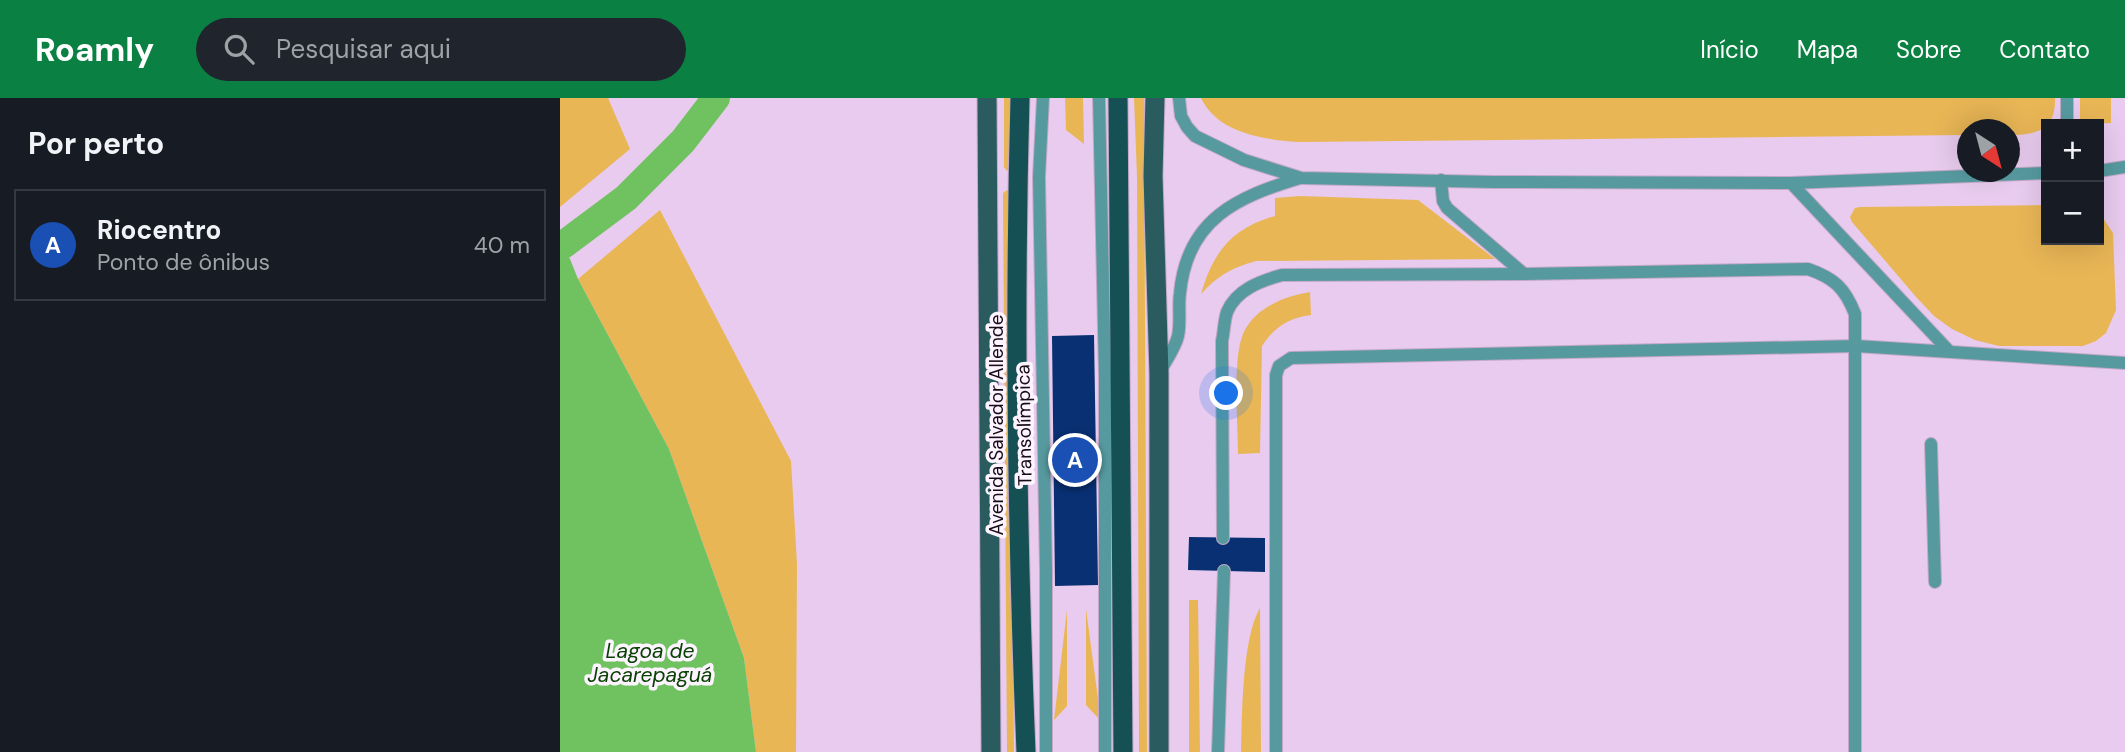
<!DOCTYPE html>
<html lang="pt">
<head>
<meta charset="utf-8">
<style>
  :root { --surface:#171b24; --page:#20242c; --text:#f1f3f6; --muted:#9ea1a6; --line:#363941; --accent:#0b8043 }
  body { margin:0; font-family:"DM Sans",sans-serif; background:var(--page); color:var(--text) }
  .controls { position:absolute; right:21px; top:21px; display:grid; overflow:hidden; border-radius:0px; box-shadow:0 7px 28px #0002 }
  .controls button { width:63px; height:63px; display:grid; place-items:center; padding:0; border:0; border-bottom:2px solid var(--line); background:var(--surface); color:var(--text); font:35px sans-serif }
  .compass { position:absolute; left:1397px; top:21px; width:63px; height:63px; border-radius:50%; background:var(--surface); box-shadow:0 7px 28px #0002; rotate:144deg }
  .you { position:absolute; left:667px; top:296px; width:24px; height:24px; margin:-18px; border:5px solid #fff; border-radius:50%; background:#1a73e8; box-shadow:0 0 0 10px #1a73e833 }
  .badge { display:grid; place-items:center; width:46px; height:46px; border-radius:50%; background:var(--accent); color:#fff; font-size:23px; font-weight:700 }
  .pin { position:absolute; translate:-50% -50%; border:4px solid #fff; box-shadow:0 2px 7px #0006 }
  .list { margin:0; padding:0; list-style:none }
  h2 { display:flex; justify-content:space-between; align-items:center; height:91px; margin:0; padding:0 28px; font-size:30px }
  h2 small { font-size:23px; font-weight:400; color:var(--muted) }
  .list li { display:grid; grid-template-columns:46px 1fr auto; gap:21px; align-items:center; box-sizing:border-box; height:112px; margin:0 14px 14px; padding:0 14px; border:2px solid var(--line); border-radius:0px }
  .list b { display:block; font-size:26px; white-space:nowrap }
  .list p { margin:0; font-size:23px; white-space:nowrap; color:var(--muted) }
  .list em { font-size:23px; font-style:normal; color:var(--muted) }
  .icon { flex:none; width:38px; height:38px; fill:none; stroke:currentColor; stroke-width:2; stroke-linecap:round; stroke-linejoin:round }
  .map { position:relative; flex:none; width:1565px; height:654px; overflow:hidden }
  header { display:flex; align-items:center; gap:42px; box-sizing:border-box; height:98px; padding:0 35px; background:var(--accent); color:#fff }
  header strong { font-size:33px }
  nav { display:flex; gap:38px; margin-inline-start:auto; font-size:24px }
  .search { width:490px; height:63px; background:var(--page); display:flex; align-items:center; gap:18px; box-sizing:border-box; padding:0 24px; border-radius:38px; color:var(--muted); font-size:26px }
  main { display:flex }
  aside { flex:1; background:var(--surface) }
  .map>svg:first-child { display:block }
  .green { fill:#e9b656 }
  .water { fill:#70c261 }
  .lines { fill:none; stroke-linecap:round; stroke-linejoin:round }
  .canal { stroke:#70c261; stroke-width:28 }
  .building { fill:#083073 }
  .service-casing { stroke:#c2a9c7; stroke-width:14 }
  .primary-casing { stroke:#c2a9c7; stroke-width:21 }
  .trunk-casing { stroke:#c2a9c7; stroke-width:21 }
  .service { stroke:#569a9f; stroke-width:12 }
  .primary { stroke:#2a5b5e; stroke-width:19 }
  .trunk { stroke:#155054; stroke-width:19 }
  .labels { text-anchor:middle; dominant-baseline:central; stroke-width:7; stroke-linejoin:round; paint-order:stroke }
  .street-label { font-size:19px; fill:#160c18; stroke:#fdf4ff }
  .water-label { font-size:21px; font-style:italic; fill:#074200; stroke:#fdf4ff }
</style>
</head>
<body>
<header>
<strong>Roamly</strong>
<div class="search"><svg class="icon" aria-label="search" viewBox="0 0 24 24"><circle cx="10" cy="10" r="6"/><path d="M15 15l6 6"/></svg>Pesquisar aqui</div>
<nav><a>Início</a><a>Mapa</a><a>Sobre</a><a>Contato</a></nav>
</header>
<main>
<aside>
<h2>Por perto<small></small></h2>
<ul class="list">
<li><span class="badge" style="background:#1a4fb4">A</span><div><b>Riocentro</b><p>Ponto de ônibus</p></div><em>40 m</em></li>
</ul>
</aside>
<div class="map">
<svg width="1565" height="654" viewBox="0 0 1565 654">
  <rect width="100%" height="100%" fill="#e8cbee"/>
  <g class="green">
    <path d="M 0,0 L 48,0 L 70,51 L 0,109 Z"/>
    <path d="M 444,0 L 450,0 L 449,71 L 447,73 L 444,69 Z"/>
    <path d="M 505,0 L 523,0 L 524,46 L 506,32 Z"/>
    <path d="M 574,0 L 584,0 L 587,654 L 579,654 L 577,78 Z"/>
    <path d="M 641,0 L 1495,0 C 1496,32 1477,37 1450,37 L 1450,32 L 1408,32 L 1407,37 L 741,44 C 706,42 658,36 641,0 Z"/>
    <path d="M 1520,0 L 1551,0 L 1551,25 L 1520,26 Z"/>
    <path d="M 447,92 L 450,95 L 454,654 L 447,654 L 443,95 Z"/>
    <path d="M 740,98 L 858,102 L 935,161 L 696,163 C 673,169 657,178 641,196 C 653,154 672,130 715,118 L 715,100 Z"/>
    <path d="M 1486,107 L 1486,142 L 1539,142 L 1539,114 L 1553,135 L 1556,212 L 1546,235 L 1536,243 L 1523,248 L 1439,248 L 1415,242 L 1392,231 L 1374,218 L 1357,200 L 1292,124 L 1290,119 L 1295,110 L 1300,109 Z"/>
    <path d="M 100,112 L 231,363 L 237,466 L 236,654 L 196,654 L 184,560 L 109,351 L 18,181 Z"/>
    <path d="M 750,194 L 751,217 C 729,220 714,229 702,248 L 700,355 L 678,356 C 678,325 672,263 683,236 C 694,210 725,198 750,194 Z"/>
    <path d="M 629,502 L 638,502 L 640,654 L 629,654 Z"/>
    <path d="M 700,510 L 701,654 L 681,654 C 682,617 682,540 700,510 Z"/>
    <path d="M 526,511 L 541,623 L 526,607 Z"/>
    <path d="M 507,512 L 507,608 L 494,622 Z"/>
  </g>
  <path class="water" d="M 0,136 L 18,181 L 109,351 L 184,560 L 196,654 L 0,654 Z"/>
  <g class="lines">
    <path class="canal" d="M 3,147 L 66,100 L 123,43 L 156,0"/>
  </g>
  <g class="building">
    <path d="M 534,237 L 538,487 L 495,488 L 492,238 Z"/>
    <path d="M 629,439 L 705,440 L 705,474 L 628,472 Z"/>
  </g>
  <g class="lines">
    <defs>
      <g id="service">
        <path d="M 483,0 L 479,79 L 486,473 L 486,654"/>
        <path d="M 539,0 L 545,277 L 545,654"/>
        <path d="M 619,0 L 621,18 L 627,29 L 635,38 L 684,62 L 741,80 L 933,84 L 1231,85 L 1486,75"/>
        <path d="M 1507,0 L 1507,26"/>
        <path d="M 1539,73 L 1565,69"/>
        <path d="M 881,82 L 883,103 L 887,110 L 964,176"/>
        <path d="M 1231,85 L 1389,253"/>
        <path d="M 601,272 C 607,261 615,250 618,238 C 621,224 618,209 620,195 C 627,121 677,99 740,80"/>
        <path d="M 1371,346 L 1375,484"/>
        <path d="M 663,440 L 662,243 C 664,234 664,223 667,214 C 676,192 700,183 722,177 L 964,176 L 1248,171 C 1274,180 1285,190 1295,216 L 1295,654"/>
        <path d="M 658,654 L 664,473"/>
        <path d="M 716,654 L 716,277 L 719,268 L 731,260 L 1296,248 L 1565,265"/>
      </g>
      <g id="primary">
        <path d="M 427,0 L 431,654"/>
        <path d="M 595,0 L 593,78 L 599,276 L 599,654"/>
      </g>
      <g id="trunk">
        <path d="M 460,0 C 454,218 457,436 466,654"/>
        <path d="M 558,0 L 563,654"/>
      </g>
    </defs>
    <use href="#service" class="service-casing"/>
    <use href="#primary" class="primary-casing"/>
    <use href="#trunk" class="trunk-casing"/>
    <use href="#service" class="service"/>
    <use href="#primary" class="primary"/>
    <use href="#trunk" class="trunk"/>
  </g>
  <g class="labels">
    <g class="street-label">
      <text transform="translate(436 327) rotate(-90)">Avenida Salvador Allende</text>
      <text transform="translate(464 327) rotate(-91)">Transolímpica</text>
    </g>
    <g class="water-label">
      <text x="90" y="553">Lagoa de<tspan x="90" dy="24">Jacarepaguá</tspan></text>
    </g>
  </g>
</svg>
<div class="controls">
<button>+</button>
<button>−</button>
</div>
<svg class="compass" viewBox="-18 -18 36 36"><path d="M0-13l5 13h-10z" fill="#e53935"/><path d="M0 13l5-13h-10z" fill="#9ea1a6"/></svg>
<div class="you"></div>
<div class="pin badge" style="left:515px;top:362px;background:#1a4fb4">A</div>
</div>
</main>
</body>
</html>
